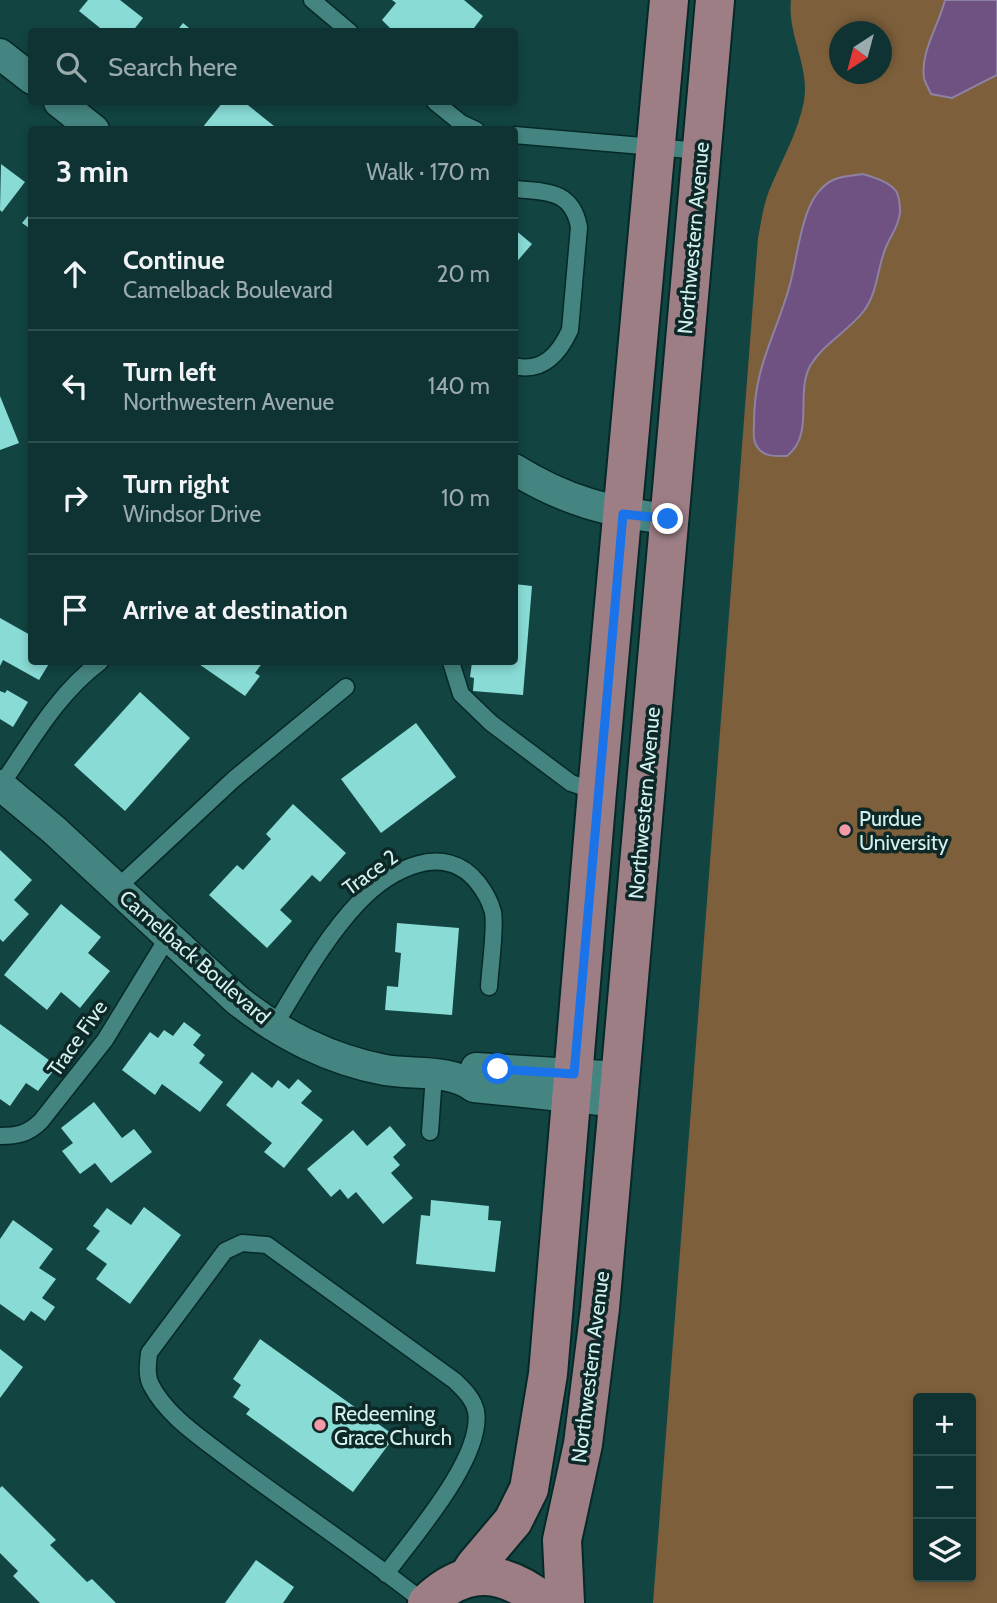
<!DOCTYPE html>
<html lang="en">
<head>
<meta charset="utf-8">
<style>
  :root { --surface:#0e3332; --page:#173b3a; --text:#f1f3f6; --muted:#9baaac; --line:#2e4e4d }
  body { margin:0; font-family:Cabin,sans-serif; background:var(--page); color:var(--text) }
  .controls { position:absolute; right:21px; bottom:21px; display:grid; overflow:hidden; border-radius:7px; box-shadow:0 4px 10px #0003 }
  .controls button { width:63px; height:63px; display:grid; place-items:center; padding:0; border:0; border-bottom:2px solid var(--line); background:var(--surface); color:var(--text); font:35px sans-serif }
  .compass { position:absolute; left:829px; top:21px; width:63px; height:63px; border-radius:50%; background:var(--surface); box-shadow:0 4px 10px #0003; rotate:216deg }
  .stop { position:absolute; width:21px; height:21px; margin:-16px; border:5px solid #1a73e8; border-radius:50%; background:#fff }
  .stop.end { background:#1a73e8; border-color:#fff; box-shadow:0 2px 7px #0008 }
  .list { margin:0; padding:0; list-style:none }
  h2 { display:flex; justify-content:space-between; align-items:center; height:91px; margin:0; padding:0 28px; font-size:30px }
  h2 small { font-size:23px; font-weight:400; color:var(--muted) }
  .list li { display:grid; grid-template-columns:46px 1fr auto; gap:21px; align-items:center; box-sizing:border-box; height:112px; padding:0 28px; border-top:2px solid var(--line) }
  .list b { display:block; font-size:26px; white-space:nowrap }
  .list p { margin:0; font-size:23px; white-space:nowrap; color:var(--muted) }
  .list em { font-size:23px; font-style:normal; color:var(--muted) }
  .icon { flex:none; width:38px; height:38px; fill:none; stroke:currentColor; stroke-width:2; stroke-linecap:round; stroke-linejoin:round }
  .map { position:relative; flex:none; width:997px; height:1603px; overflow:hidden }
  .search { position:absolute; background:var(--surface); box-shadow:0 4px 10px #0003; left:28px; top:28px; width:490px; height:77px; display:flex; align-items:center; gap:18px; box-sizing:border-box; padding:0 24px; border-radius:7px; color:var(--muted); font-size:26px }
  .panel { position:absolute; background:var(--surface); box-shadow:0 4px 10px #0003; left:28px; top:126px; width:490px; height:539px; border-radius:7px }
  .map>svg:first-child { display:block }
  .green { fill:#7d5f3b; fill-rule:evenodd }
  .water { fill:#6f5282; stroke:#8d82a3; stroke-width:2 }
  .building { fill:#89dbd6 }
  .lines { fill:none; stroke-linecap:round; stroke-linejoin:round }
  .lane-casing { stroke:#052927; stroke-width:19 }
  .street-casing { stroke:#052927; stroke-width:33 }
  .primary-casing { stroke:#052927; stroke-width:42 }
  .lane { stroke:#458581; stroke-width:16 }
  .street { stroke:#458581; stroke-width:30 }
  .primary { stroke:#9d7e85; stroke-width:38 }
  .route { stroke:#1a73e8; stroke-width:9 }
  .poi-dot { fill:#f49aa6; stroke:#0d2827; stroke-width:2.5 }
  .labels { text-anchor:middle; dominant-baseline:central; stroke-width:7; stroke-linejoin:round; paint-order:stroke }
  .street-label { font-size:21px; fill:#d2f1ef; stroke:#0d2827 }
  .poi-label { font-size:21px; fill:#d2f1ef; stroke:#0d2827; text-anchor:start }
</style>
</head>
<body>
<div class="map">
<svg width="997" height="1603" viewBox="0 0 997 1603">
  <rect width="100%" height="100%" fill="#124442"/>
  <path class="green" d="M 791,0 L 997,0 L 997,1603 L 653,1603 L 758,238 C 761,223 763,206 769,191 C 781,161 798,133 804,101 C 810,66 787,34 791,0 ZM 839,32 L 881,32 L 881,74 L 839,74 ZM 918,1398 L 971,1398 L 971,1577 L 918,1577 Z"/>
  <g class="water">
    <path d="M 945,0 L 997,0 L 997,75 L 952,98 L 931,94 C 929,89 925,83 924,78 C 920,52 939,25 945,0 Z"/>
    <path d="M 863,174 C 875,178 888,181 896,191 C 899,196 900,207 900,212 C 899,226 891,235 886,247 C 877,268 878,293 863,312 C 847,332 823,344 810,366 C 795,395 815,434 787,456 C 777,456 764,457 758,448 C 752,441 754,430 754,422 C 754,367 775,337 789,288 C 797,261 800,218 816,195 C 830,176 841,177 863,174 Z"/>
  </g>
  <g class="building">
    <path d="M 88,0 L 120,0 L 143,18 L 132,32 L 105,32 L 79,11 Z"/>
    <path d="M 392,0 L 464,0 L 483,16 L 471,32 L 394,32 L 382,20 L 396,3 Z"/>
    <path d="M 183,23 L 194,32 L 176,32 Z"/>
    <path d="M 223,102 L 244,102 L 279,130 L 204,130 L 202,128 Z"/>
    <path d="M 1,164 L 25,182 L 2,212 L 0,210 Z"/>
    <path d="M 32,211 L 32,230 L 22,223 Z"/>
    <path d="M 514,229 L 532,244 L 514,265 Z"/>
    <path d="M 0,396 L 19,443 L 0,450 Z"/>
    <path d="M 514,584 L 532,586 L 523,695 L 473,691 L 474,678 L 470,677 L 472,662 L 514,662 Z"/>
    <path d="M 0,618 L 32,636 L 29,645 L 32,646 L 32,662 L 50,662 L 39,680 L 3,660 L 0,666 Z"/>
    <path d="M 196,662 L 263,662 L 255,673 L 260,676 L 245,696 Z"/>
    <path d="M 7,690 L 28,702 L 13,727 L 0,719 L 0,691 L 5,693 Z"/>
    <path d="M 140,692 L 190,738 L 125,811 L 74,765 Z"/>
    <path d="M 416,723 L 456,777 L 381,833 L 341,779 Z"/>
    <path d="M 293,804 L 346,853 L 320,882 L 312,875 L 280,910 L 292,921 L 267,948 L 209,895 L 237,865 L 243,870 L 271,839 L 266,834 Z"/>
    <path d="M 0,850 L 32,880 L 14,900 L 29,914 L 3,942 L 0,939 Z"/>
    <path d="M 61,904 L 101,937 L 88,953 L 110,971 L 80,1008 L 61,992 L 47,1010 L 4,975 Z"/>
    <path d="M 397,923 L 459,928 L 452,1015 L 385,1010 L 387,986 L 398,987 L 401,953 L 395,952 Z"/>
    <path d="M 184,1022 L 201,1035 L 193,1045 L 205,1055 L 199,1063 L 223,1082 L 200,1112 L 162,1084 L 155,1095 L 122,1070 L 150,1032 L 158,1038 L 164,1030 L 173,1036 Z"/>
    <path d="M 0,1024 L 57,1066 L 38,1091 L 26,1083 L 10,1106 L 0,1099 Z"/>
    <path d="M 252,1072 L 272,1088 L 278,1080 L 289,1089 L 298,1079 L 312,1091 L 301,1103 L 323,1120 L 284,1168 L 264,1152 L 272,1143 L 226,1105 Z"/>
    <path d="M 94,1102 L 122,1138 L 134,1129 L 152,1152 L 111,1183 L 95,1163 L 80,1174 L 62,1151 L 73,1143 L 61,1128 Z"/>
    <path d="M 390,1126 L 406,1145 L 393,1157 L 400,1165 L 391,1173 L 413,1198 L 383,1224 L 356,1192 L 348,1199 L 340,1189 L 331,1197 L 307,1169 L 353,1130 L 367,1146 Z"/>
    <path d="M 431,1200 L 489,1206 L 488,1220 L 501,1221 L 495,1272 L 416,1264 L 421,1215 L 430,1216 Z"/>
    <path d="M 144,1207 L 181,1235 L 130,1304 L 96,1279 L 107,1264 L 86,1249 L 100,1231 L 93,1226 L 107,1208 L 131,1225 Z"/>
    <path d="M 13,1220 L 53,1249 L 39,1268 L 56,1279 L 42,1298 L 55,1307 L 45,1321 L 31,1311 L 24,1321 L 0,1304 L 0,1239 Z"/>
    <path d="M 260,1339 L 395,1436 L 353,1492 L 246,1414 L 250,1409 L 233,1397 L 241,1385 L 233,1379 Z"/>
    <path d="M 0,1349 L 23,1367 L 0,1398 Z"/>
    <path d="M 2,1486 L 56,1540 L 50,1545 L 87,1582 L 92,1579 L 116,1603 L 40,1603 L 13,1576 L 18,1571 L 0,1553 L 0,1488 Z"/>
    <path d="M 256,1560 L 294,1587 L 283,1603 L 225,1603 Z"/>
  </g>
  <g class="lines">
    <defs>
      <g id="lane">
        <path d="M 312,0 L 350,32"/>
        <path d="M 435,102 L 461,123 L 476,130"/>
        <path d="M 514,135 L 701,151"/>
        <path d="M 514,189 C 547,192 572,190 579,227 L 570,330 C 559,354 543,373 514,366"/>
        <path d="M 451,662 L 461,694 L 491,723 L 571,783 L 597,792"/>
        <path d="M 1,785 C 31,742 57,694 100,662"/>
        <path d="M 117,888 L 234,779 L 346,687"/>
        <path d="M 274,1026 C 300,984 324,939 359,902 C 390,870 444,840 478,883 C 485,892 490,901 493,912 C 496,929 490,967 489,987"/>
        <path d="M 430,1132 L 434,1075"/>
        <path d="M 0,1136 C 17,1136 28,1134 41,1121 L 105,1040 L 168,937"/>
        <path d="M 386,1574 C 413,1537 484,1457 476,1411 C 473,1398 464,1390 455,1381 L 267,1245 L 242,1243 L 225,1251 L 149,1353 C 148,1364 146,1375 151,1385 C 167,1416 200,1437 227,1458 C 292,1507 361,1552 425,1603"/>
      </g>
      <g id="street">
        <path d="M 0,54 L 32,79"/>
        <path d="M 59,102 L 94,130"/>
        <path d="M 514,469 C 565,501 609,512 668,519"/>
        <path d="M 0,785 L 54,830 L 236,999 C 279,1034 331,1060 385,1070 C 414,1075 450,1069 474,1087 L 619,1102"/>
        <path d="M 476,1068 L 621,1077"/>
      </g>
      <g id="primary">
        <path d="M 468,1577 L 475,1566 L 513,1521 L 529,1489 L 548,1374 L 597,792 L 669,0"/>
        <path d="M 427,1603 C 467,1564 504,1570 546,1603"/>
        <path d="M 565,1603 L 562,1540 L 583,1444 L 600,1308 L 715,0"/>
      </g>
    </defs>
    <use href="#lane" class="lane-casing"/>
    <use href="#street" class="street-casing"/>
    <use href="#primary" class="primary-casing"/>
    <use href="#lane" class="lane"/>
    <use href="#street" class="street"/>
    <use href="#primary" class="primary"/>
  </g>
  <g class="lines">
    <path class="route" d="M 498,1069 L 574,1074 L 623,514 L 668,519"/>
  </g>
  <g class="poi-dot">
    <circle cx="845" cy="830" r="7"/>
    <circle cx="320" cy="1425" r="7"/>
  </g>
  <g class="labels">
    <g class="street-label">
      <text transform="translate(693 238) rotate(-85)">Northwestern Avenue</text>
      <text transform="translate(644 803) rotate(-85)">Northwestern Avenue</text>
      <text transform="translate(370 872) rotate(-36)">Trace 2</text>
      <text transform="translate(195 957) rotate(41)">Camelback Boulevard</text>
      <text transform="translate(77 1038) rotate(-55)">Trace Five</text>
      <text transform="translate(590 1367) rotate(-83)">Northwestern Avenue</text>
    </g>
    <g class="poi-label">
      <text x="859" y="818">Purdue<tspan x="859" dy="24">University</tspan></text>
      <text x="334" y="1413">Redeeming<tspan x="334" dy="24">Grace Church</tspan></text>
    </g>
  </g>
</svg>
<div class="controls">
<button>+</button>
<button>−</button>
<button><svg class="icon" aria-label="layers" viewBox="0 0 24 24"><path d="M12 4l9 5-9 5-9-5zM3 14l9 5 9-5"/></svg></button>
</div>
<svg class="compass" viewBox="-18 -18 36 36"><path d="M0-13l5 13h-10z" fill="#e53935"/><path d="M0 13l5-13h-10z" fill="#9baaac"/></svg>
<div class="stop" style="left:498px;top:1069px"></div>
<div class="stop end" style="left:668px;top:519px"></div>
<div class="search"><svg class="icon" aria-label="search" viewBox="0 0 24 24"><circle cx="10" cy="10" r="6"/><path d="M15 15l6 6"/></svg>Search here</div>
<section class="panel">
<h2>3 min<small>Walk · 170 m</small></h2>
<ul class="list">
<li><svg class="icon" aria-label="ahead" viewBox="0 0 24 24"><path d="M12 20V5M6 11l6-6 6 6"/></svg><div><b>Continue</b><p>Camelback Boulevard</p></div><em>20 m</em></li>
<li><svg class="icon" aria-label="left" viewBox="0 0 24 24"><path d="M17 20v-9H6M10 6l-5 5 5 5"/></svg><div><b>Turn left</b><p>Northwestern Avenue</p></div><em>140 m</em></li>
<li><svg class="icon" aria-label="right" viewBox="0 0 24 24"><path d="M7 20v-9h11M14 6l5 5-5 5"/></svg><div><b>Turn right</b><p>Windsor Drive</p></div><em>10 m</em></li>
<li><svg class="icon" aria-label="arrive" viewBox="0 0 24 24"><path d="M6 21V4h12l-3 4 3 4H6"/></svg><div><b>Arrive at destination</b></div></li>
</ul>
</section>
</div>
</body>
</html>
